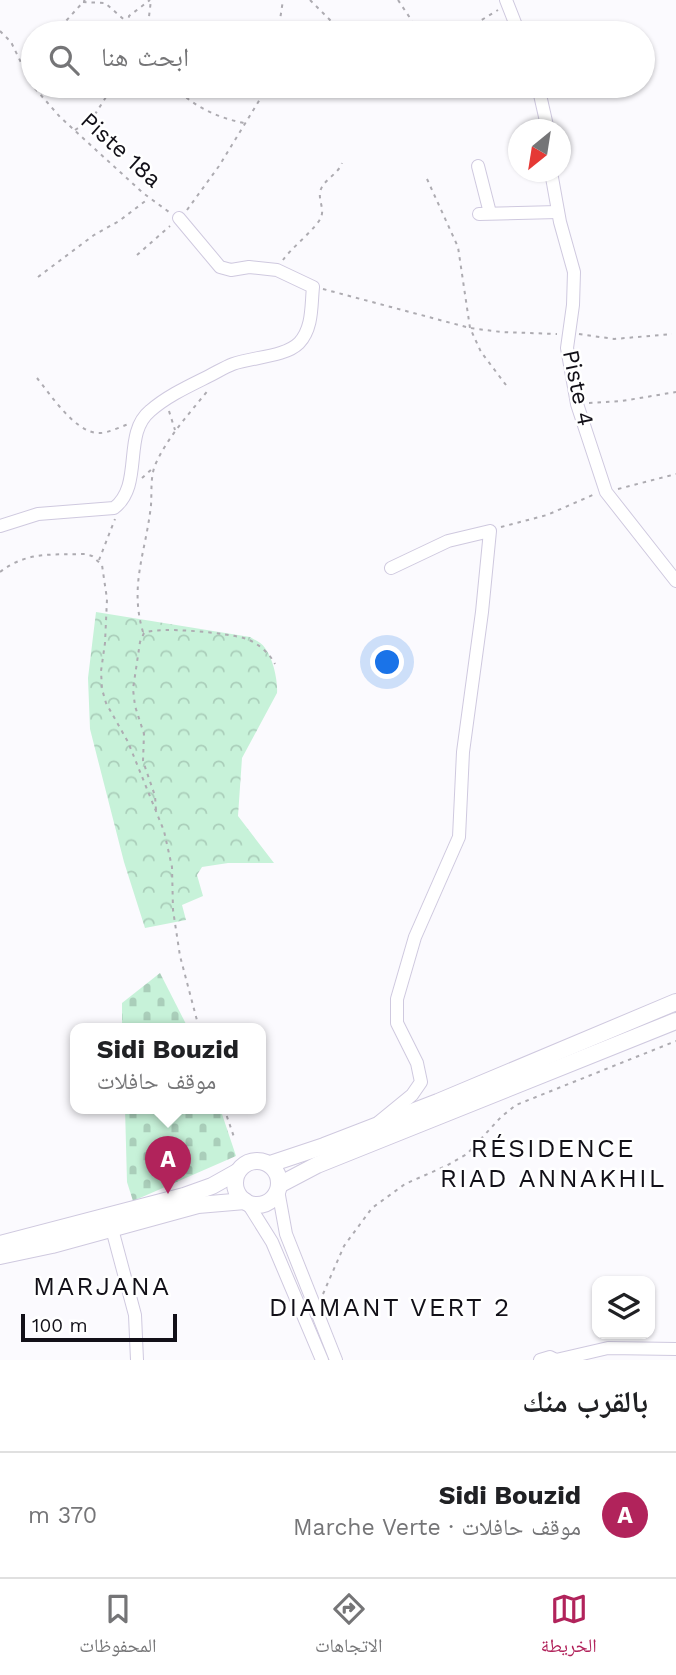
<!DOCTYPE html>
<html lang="ar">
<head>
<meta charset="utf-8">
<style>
  :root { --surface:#fff; --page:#f2f2f2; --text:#202124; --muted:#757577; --line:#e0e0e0; --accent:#b1235b }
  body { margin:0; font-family:"Work Sans","Noto Naskh Arabic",sans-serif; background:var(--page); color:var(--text); direction:rtl }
  .controls { position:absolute; right:21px; bottom:21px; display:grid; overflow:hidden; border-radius:14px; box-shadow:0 2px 5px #0004 }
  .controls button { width:63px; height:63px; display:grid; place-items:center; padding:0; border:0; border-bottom:2px solid var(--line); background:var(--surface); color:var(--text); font:35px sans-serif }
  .compass { position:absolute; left:508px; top:119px; width:63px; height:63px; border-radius:50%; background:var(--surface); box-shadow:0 2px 5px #0004; rotate:210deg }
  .scale { position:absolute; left:21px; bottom:18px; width:156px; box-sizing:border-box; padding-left:7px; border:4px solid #121018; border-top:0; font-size:19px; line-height:24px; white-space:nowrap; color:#121018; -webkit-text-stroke:5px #fff; paint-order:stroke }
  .you { position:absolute; left:388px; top:663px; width:24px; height:24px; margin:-18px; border:5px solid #fff; border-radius:50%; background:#1a73e8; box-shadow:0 0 0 10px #1a73e833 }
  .badge { display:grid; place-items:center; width:46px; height:46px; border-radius:50%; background:var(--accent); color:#fff; font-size:23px; font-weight:700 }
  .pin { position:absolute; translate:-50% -58px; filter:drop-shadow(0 2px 4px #0008) }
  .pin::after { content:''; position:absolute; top:37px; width:24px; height:21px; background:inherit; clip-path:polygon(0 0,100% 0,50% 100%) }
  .popup { position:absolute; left:70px; top:1023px; width:196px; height:91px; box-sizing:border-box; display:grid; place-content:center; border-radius:14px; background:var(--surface); filter:drop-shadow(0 2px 5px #0005); font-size:23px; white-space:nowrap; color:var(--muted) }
  .popup b { font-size:26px; color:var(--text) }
  .popup::after { content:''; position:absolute; left:50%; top:100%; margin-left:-14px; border:14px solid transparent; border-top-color:var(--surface) }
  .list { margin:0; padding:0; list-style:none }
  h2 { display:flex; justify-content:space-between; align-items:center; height:91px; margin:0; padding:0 28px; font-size:30px }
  h2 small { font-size:23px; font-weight:400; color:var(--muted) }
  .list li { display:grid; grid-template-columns:46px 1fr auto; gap:21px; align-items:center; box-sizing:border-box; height:126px; padding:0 28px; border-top:2px solid var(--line) }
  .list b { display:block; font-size:26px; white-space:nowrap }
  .list p { margin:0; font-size:23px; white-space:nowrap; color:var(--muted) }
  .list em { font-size:23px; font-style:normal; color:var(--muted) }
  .icon { flex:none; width:38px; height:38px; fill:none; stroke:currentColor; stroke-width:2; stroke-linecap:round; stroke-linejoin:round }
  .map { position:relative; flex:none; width:676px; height:1360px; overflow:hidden; direction:ltr }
  .search { position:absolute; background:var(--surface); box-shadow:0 2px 5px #0004; left:21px; right:21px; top:21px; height:77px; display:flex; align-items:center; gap:18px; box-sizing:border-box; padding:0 24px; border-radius:38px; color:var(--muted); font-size:26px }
  .sheet { height:217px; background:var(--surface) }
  nav { display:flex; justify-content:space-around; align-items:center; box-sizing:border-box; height:98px; border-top:2px solid var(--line); background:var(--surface); font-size:19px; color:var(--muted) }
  nav a { display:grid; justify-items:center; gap:4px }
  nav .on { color:var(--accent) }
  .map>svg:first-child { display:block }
  .forest { fill:url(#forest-crowns) }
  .cemetery { fill:url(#cemetery-stones) }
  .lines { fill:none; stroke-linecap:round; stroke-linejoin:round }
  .minor-casing { stroke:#cfc9df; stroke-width:14 }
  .major-casing { stroke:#cfc9df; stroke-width:18 }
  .path { stroke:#adabb1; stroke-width:2; stroke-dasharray:3.5 5; stroke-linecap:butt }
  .minor { stroke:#fff; stroke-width:12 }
  .major { stroke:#fff; stroke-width:16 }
  .labels { text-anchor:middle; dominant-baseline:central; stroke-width:5; stroke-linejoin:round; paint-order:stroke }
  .street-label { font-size:23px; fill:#121018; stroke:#fff }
  .quarter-label { font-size:26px; letter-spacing:2px; fill:#121018; stroke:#fff }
</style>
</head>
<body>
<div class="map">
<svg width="676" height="1360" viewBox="0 0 676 1360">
  <defs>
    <pattern id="forest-crowns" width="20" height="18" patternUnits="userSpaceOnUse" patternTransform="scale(1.75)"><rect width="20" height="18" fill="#c7f2d9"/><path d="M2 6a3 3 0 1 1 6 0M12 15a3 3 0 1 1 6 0" fill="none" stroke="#aaceba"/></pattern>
    <pattern id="cemetery-stones" width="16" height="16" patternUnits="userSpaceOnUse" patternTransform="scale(1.75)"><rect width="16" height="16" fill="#c7f2d9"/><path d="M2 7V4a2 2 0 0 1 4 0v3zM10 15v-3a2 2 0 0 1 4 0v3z" fill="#aaceba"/></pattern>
  </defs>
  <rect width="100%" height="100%" fill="#fbfafe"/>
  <path class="forest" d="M 96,612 L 250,637 C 255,640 262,643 265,648 C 273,658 278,681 277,693 L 242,758 L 238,816 L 274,863 L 228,863 L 202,867 L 197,875 L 203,896 L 182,905 L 186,920 L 145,928 L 124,862 L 90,729 L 88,678 Z"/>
  <g class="cemetery">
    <path d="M 160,973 L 188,1028 L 122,1028 L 122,1003 Z"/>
    <path d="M 125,1108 L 220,1108 L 236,1156 L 133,1201 L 127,1182 Z"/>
  </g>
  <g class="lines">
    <defs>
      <g id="minor">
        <path d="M 506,0 L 519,33"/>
        <path d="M 538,86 L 548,130"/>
        <path d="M 478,166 L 490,213"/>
        <path d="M 551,172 L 560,222 L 574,272 L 573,305 L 567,348 L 577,404 L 606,492 L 676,581"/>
        <path d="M 479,214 L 558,212"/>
        <path d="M 0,526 L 38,514 L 114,508 C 144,485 122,434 150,411 C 167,396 189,386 209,376 C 217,372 225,367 233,364 C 252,357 285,357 299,343 C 313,328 311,306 313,287 L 277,270 L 249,267 L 231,270 L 220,267 L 179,218"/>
        <path d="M 379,1122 L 412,1095 L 421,1082 L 417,1063 L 397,1023 L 397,999 L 415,937 L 459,837 L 463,752 L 482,612 L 490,531 L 448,541 L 391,568"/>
        <path d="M 278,1190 L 286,1234 L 336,1360"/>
        <path d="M 247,1202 L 272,1242 L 322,1360"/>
        <path d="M 112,1229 L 135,1315 L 137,1360"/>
        <path d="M 540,1360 L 550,1357 L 556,1360 L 608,1348 L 676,1349"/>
      </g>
      <g id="major">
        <circle cx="257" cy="1183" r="22"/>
        <path d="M 270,1164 L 324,1146 L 438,1102 L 676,1002"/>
        <path d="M 279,1185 L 317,1165 L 676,1021"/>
        <path d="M 0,1244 L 184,1196 L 212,1186 L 237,1172"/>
        <path d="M 0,1256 L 52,1245 L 198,1205 L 245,1201"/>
      </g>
    </defs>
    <use href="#minor" class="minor-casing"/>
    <use href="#major" class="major-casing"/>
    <g class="path">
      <path d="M 310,0 L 343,33"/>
      <path d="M 398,0 L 420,33"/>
      <path d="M 83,2 L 105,3 L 128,23"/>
      <path d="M 0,31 L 11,42 L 32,85 L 60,117 L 143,193 L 169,212"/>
      <path d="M 55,33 L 85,0"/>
      <path d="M 133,33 L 128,26 L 129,16 L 150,0"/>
      <path d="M 147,33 L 151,0"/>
      <path d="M 278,33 L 283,0"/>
      <path d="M 460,33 L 498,10"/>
      <path d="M 174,86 C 192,106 218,118 244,123"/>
      <path d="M 75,130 L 92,119 L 113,86"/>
      <path d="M 427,179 L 458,247 L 470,328 L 481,352 L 506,385"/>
      <path d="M 187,210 L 219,166 L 268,86"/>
      <path d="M 137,255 L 170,226"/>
      <path d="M 283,260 C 291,248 317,228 321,217 C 325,208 317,199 321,189 C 325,179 338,174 342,163"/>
      <path d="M 38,277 L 94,235 L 119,221 L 148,199"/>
      <path d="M 323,289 L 470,328 L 501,332 L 557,334"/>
      <path d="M 579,334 L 614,339 L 672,334"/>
      <path d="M 37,378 C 50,394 74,431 97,433 C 107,434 119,427 129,424"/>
      <path d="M 589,403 L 622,401 L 676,392"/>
      <path d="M 169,411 L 175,430"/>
      <path d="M 142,478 L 153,468"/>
      <path d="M 618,489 L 676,474"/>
      <path d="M 501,527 L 547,515 L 595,494"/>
      <path d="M 99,560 L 115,519"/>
      <path d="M 0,572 C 27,551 53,555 85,554 L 92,556 L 102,565 L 107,599 L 105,643 L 101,671 L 102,689 L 106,703 L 128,742 L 164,831 L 172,867 L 173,910 L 180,956 L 199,1028"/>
      <path d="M 143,632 C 129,585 146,552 151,505 C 152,491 150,476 156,463 C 169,435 190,413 209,389"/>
      <path d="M 156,810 L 155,796 L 143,761 L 144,734 L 135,706 L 133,689 L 140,642 L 144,633 C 159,626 230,633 247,639 C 259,644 269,653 275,664"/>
      <path d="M 224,1108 L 235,1140"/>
      <path d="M 323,1294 L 344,1246 L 372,1208 L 405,1184 L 446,1166 L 467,1154 L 501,1117 L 516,1105 L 676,1041"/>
    </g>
    <use href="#minor" class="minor"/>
    <use href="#major" class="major"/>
  </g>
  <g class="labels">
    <g class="street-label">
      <text transform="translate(121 150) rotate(42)">Piste 18a</text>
      <text transform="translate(578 388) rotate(78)">Piste 4</text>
    </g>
    <g class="quarter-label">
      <text x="553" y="1148">RÉSIDENCE<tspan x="553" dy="30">RIAD ANNAKHIL</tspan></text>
      <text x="102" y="1286">MARJANA</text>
      <text x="390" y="1307">DIAMANT VERT 2</text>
    </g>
  </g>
</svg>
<div class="controls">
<button><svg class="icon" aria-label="layers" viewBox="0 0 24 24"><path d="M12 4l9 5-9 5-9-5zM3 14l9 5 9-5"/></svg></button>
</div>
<svg class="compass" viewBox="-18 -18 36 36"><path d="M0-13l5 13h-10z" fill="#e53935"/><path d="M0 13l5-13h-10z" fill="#757577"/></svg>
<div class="scale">100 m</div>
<div class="you"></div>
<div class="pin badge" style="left:168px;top:1194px">A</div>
<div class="popup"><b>Sidi Bouzid</b>موقف حافلات</div>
<div class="search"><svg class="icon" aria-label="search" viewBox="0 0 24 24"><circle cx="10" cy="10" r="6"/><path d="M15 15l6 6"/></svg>ابحث هنا</div>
</div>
<section class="sheet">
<h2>بالقرب منك<small></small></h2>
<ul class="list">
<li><span class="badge">A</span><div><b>Sidi Bouzid</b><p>موقف حافلات · Marche Verte</p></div><em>370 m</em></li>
</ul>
</section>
<nav>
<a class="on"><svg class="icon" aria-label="map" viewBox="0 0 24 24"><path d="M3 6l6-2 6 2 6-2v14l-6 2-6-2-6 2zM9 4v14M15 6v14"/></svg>الخريطة</a>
<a><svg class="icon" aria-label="directions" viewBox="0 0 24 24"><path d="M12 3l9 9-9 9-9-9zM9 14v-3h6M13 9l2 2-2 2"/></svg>الاتجاهات</a>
<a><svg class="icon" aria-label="saved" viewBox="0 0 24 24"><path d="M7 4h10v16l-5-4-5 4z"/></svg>المحفوظات</a>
</nav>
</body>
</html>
